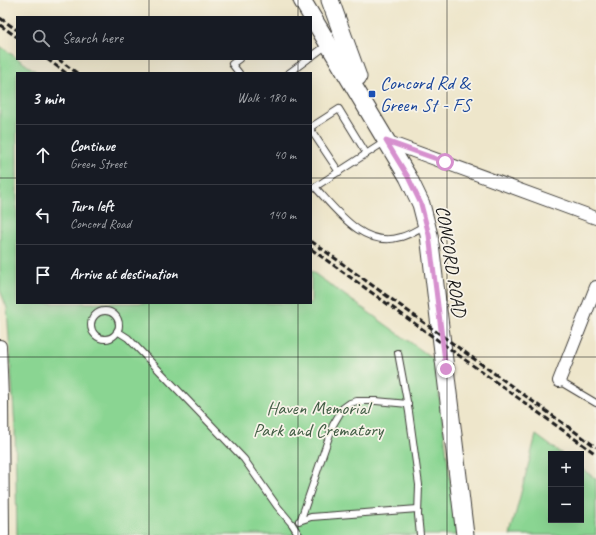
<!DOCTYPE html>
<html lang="en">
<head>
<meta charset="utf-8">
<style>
  :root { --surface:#171b24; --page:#20242c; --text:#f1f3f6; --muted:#9ea1a6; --line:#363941 }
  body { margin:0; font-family:Caveat,sans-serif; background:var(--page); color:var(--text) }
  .controls { position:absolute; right:12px; bottom:12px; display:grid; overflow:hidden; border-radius:0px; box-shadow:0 4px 16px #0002 }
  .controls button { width:36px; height:36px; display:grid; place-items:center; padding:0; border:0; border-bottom:1px solid var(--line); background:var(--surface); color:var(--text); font:20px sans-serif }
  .stop { position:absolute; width:12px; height:12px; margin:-9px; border:3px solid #d690ce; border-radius:50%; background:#fff }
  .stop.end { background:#d690ce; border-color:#fff; box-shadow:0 1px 4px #0008 }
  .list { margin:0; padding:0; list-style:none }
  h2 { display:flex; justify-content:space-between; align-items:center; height:52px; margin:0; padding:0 16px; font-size:17px }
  h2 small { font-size:13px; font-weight:400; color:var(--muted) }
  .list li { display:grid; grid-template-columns:26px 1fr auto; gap:12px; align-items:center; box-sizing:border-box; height:60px; padding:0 16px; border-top:1px solid var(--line) }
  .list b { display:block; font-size:15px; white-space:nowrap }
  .list p { margin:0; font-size:13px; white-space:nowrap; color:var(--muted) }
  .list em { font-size:13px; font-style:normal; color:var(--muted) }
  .icon { flex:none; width:22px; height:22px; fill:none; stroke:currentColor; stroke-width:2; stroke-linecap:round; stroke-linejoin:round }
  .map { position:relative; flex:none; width:596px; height:535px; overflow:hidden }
  .search { position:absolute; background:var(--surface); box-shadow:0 4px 16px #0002; left:16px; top:16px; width:296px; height:44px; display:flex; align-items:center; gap:10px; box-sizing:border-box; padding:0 14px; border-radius:0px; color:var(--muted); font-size:15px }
  .panel { position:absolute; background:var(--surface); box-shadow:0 4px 16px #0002; left:16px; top:72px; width:296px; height:232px; border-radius:0px }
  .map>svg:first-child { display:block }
  .green { fill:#8ad592; stroke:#537857 }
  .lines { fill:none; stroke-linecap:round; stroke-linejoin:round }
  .service-casing { stroke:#3c3a36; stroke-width:8 }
  .minor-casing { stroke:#3c3a36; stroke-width:14 }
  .secondary-casing { stroke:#3c3a36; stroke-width:19 }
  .service { stroke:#fff; stroke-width:6 }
  .minor { stroke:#fff; stroke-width:12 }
  .secondary { stroke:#fff; stroke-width:17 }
  .rail { stroke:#1c1c1c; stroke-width:3; stroke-dasharray:6 3; stroke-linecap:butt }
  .route { stroke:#d690ce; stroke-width:5 }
  .grid { fill:none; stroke:#1c1c1c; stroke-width:1; stroke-opacity:0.55 }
  .transit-dot { fill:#1a4fb4; stroke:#f7f3e8; stroke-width:1.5 }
  .labels { text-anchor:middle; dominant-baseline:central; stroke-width:3.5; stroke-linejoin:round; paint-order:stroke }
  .transit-label { font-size:19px; fill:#164399; stroke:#f7f3e8; text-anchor:start }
  .street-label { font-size:19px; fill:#1c1c1c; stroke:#f7f3e8 }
  .park-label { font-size:19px; fill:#425d45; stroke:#f7f3e8 }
</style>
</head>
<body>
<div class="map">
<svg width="596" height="535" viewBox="0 0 596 535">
  <rect width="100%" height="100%" fill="#f7f3e8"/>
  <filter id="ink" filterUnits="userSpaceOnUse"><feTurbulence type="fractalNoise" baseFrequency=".025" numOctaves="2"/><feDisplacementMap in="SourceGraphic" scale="8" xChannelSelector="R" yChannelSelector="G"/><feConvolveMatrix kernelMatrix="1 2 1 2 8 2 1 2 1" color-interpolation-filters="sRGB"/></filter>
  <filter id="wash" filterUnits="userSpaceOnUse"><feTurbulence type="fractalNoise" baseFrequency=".012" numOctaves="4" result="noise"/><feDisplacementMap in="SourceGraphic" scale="16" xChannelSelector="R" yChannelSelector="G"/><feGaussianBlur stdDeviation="0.9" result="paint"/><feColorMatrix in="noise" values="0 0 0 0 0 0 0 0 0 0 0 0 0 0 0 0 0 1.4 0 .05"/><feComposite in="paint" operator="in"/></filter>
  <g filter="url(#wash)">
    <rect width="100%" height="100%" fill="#eee6cb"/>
    <g class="green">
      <path d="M 0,46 L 38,73 L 17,73 L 17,303 L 311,303 L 311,271 L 435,360 L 457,535 L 17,535 L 15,428 L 7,308 L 0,290 Z"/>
      <path d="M 536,435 L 562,454 L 551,454 L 551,520 L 581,520 L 581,468 L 596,479 L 596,535 L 510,535 Z"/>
    </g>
  </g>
  <g filter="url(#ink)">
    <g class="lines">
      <defs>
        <g id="service">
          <path d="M 311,57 L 327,45"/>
          <path d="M 239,59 L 232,64 L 239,73"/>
          <path d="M 289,73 L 308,59"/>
          <path d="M 311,127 L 339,109 L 366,153"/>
          <path d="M 311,130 L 339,172"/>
          <path d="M 386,141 L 315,187 C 337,211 364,249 401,237 C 409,235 418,229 426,225"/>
          <circle cx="105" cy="325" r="14"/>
          <path d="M 117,331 L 128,338 L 244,459 L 277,506 L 292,524 L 299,535"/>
          <path d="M 398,353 L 409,412 L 419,485 L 418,515 L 420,535"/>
          <path d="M 559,381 L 596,403"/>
          <path d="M 301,519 L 333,425 L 343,408 L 350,403 L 357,401 L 376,401 L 408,404"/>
          <path d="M 299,521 L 311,517 L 418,509"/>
        </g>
        <g id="minor">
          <path d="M 386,141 L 596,218"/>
          <path d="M 0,346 L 2,399 L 3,535"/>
          <path d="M 559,381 L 596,287"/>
        </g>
        <g id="secondary">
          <path d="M 302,0 L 408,177 L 421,204 L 429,235 L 465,535"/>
          <path d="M 330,0 L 358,77"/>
        </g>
      </defs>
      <use href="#service" class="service-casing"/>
      <use href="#minor" class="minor-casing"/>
      <use href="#secondary" class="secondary-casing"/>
      <use href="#service" class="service"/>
      <use href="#minor" class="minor"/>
      <use href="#secondary" class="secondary"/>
      <g class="rail">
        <path d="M 0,18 L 17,30"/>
        <path d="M 0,25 L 17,37"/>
        <path d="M 47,59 L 66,73"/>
        <path d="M 58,59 L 77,73"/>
        <path d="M 311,241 L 596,447"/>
        <path d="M 311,249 L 596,454"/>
      </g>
    </g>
  </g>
  <g class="lines" filter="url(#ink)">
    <path class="route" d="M 445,162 L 386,141 L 408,177 L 421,204 L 429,235 L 446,369"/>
  </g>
  <path class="grid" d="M 149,0 L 149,17M 298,0 L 298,17M 447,0 L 447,535M 149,59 L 149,73M 298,59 L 298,73M 0,178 L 17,178M 311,178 L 596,178M 149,303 L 149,535M 298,303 L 298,535M 0,357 L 596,357"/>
  <rect class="transit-dot" x="368" y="90" width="8" height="8" rx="2"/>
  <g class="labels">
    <g class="transit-label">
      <text x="380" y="83">Concord Rd &amp;<tspan x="380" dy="22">Green St - FS</tspan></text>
    </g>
    <g class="street-label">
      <text transform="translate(451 261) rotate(81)">CONCORD ROAD</text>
    </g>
    <g class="park-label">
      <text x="318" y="408">Haven Memorial<tspan x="318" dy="22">Park and Crematory</tspan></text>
    </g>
  </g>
</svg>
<div class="controls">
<button>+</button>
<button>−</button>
</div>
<div class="stop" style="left:445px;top:162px"></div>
<div class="stop end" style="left:446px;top:369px"></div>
<div class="search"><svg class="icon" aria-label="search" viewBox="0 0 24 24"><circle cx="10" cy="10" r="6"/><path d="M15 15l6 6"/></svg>Search here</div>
<section class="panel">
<h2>3 min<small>Walk · 180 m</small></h2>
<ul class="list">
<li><svg class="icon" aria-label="ahead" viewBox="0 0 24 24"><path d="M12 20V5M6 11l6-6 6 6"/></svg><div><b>Continue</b><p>Green Street</p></div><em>40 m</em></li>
<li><svg class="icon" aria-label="left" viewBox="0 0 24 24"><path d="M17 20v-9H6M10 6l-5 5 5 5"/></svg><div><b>Turn left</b><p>Concord Road</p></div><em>140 m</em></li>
<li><svg class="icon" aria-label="arrive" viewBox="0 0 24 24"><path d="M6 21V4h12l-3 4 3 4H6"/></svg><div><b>Arrive at destination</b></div></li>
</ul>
</section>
</div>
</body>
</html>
